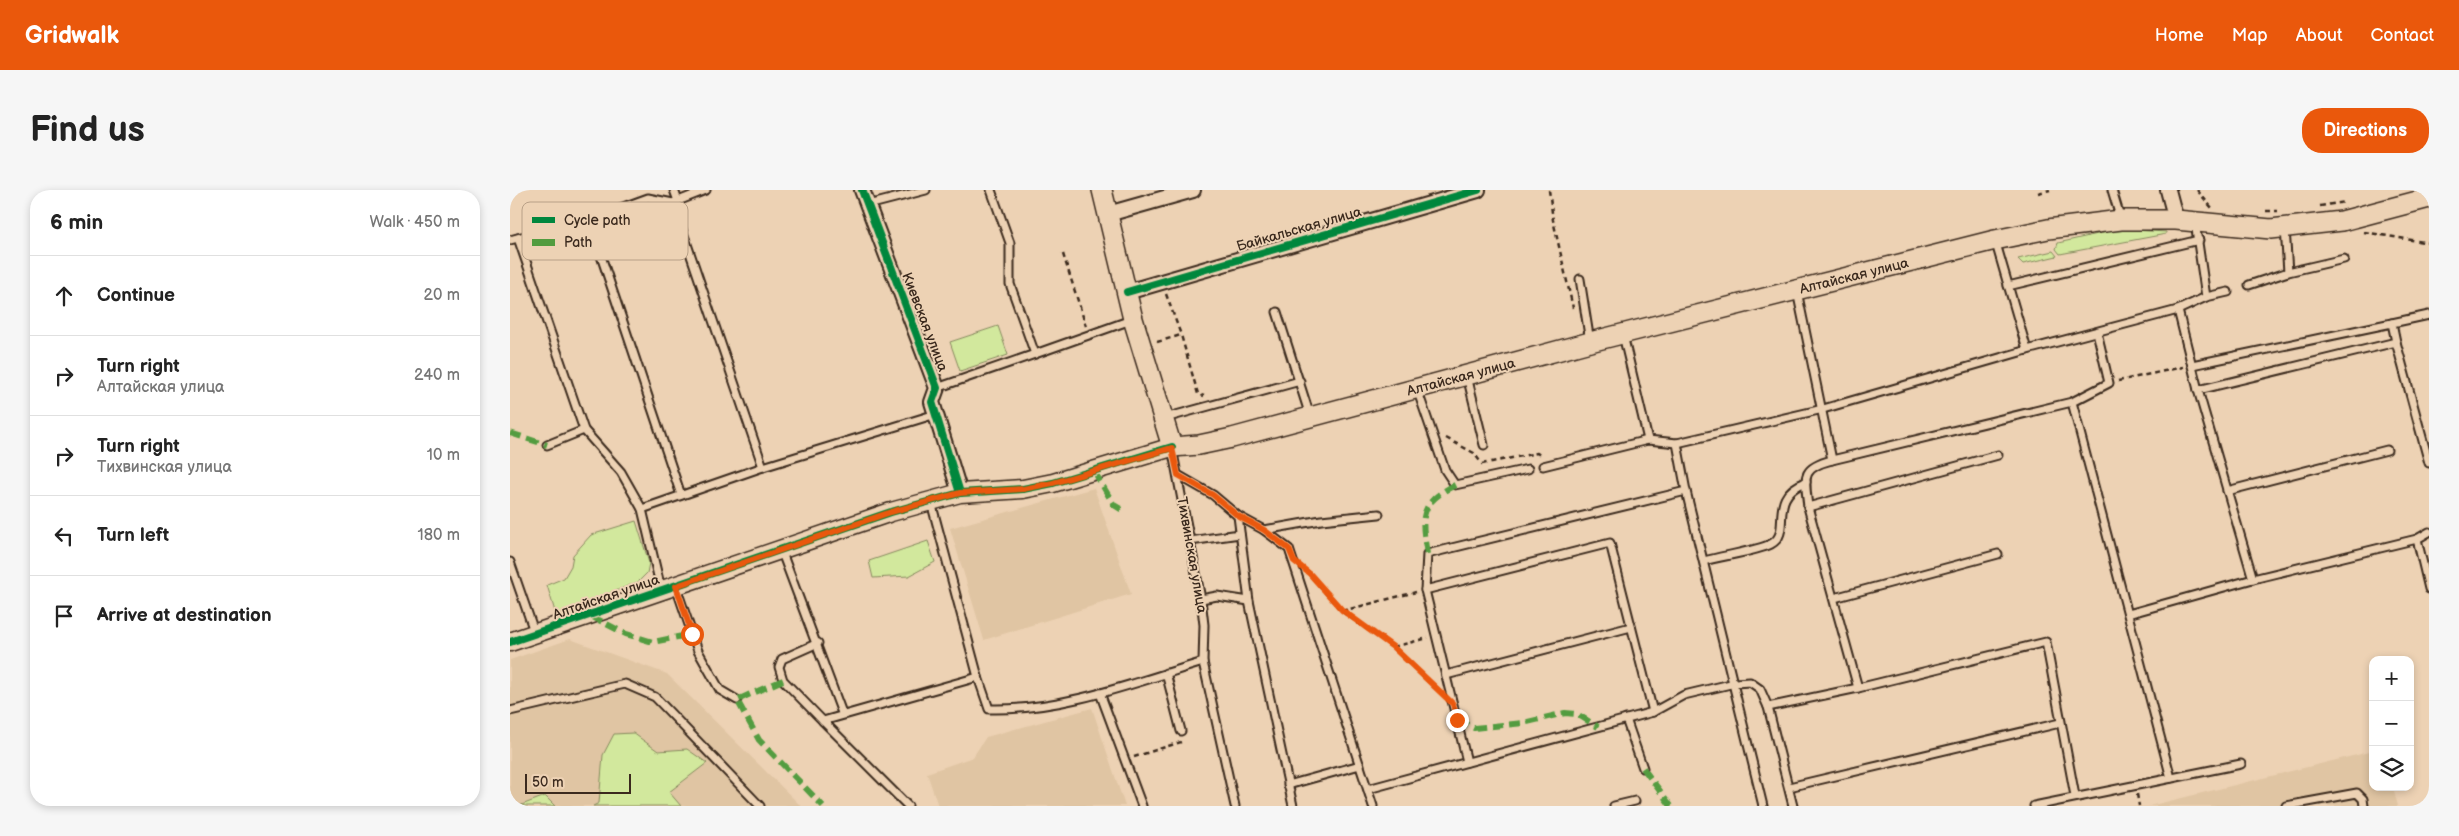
<!DOCTYPE html>
<html lang="en">
<head>
<meta charset="utf-8">
<style>
  :root { --surface:#fff; --page:#f6f6f6; --text:#222; --muted:#767676; --line:#e0e0e0; --accent:#ea580c }
  body { margin:0; font-family:"Balsamiq Sans",sans-serif; background:var(--page); color:var(--text) }
  .controls { position:absolute; right:15px; bottom:15px; display:grid; overflow:hidden; border-radius:10px; box-shadow:0 2px 8px #0003 }
  .controls button { width:45px; height:45px; display:grid; place-items:center; padding:0; border:0; border-bottom:1px solid var(--line); background:var(--surface); color:var(--text); font:25px sans-serif }
  .scale { position:absolute; left:15px; bottom:12px; width:106px; box-sizing:border-box; padding-left:5px; border:2px solid #3b2a1e; border-top:0; font-size:14px; line-height:18px; white-space:nowrap; color:#3b2a1e; -webkit-text-stroke:4px #edd2b4; paint-order:stroke }
  .stop { position:absolute; width:15px; height:15px; margin:-11px; border:4px solid #ea580c; border-radius:50%; background:#fff }
  .stop.end { background:#ea580c; border-color:#fff; box-shadow:0 1px 5px #0008 }
  .list { margin:0; padding:0; list-style:none }
  h2 { display:flex; justify-content:space-between; align-items:center; height:65px; margin:0; padding:0 20px; font-size:21px }
  h2 small { font-size:16px; font-weight:400; color:var(--muted) }
  .list li { display:grid; grid-template-columns:32px 1fr auto; gap:15px; align-items:center; box-sizing:border-box; height:80px; padding:0 20px; border-top:1px solid var(--line) }
  .list b { display:block; font-size:19px; white-space:nowrap }
  .list p { margin:0; font-size:16px; white-space:nowrap; color:var(--muted) }
  .list em { font-size:16px; font-style:normal; color:var(--muted) }
  .icon { flex:none; width:28px; height:28px; fill:none; stroke:currentColor; stroke-width:2; stroke-linecap:round; stroke-linejoin:round }
  .map { position:relative; flex:none; width:1919px; height:616px; overflow:hidden; border-radius:20px }
  header { display:flex; align-items:center; gap:30px; box-sizing:border-box; height:70px; padding:0 25px; background:var(--accent); color:#fff }
  header strong { font-size:24px }
  nav { display:flex; gap:28px; margin-inline-start:auto; font-size:18px }
  .intro { display:flex; align-items:center; justify-content:space-between; box-sizing:border-box; height:120px; padding:0 30px }
  h1 { margin:0; font-size:35px }
  .button { padding:12px 22px; border-radius:20px; background:var(--accent); color:#fff; font-size:18px; font-weight:700 }
  main { display:flex; gap:30px; padding:0 30px }
  aside { flex:1; background:var(--surface); border-radius:20px; box-shadow:0 2px 8px #0003 }
  .map>svg:first-child { display:block }
  .built { fill:#e0c5a3 }
  .green { fill:#d2e89d; stroke:#86895e }
  .lines { fill:none; stroke-linecap:round; stroke-linejoin:round }
  .service-casing { stroke:#3b2a1e; stroke-width:11 }
  .minor-casing { stroke:#3b2a1e; stroke-width:18 }
  .tertiary-casing { stroke:#3b2a1e; stroke-width:21 }
  .secondary-casing { stroke:#3b2a1e; stroke-width:22 }
  .path { stroke:#3b2a1e; stroke-width:2.5; stroke-dasharray:5 4; stroke-linecap:butt }
  .service { stroke:#edd2b4; stroke-width:7 }
  .minor { stroke:#edd2b4; stroke-width:14 }
  .tertiary { stroke:#edd2b4; stroke-width:18 }
  .secondary { stroke:#edd2b4; stroke-width:19 }
  .quiet { stroke:#529c3f; stroke-width:6; stroke-dasharray:12 6; stroke-linecap:butt }
  .cycleway-casing { stroke:#edd2b4; stroke-width:11 }
  .cycleway { stroke:#00873e; stroke-width:8 }
  .route { stroke:#ea580c; stroke-width:6 }
  .labels { text-anchor:middle; dominant-baseline:central; stroke-width:4; stroke-linejoin:round; paint-order:stroke }
  .street-label { font-size:14px; fill:#3b2a1e; stroke:#edd2b4 }
  .key { fill:#edd2b4; stroke:#b8a087; stroke-width:1 }
  .key-label { font-size:14px; fill:#3b2a1e }
</style>
</head>
<body>
<header>
<strong>Gridwalk</strong>
<nav><a>Home</a><a>Map</a><a>About</a><a>Contact</a></nav>
</header>
<div class="intro"><h1>Find us</h1><a class="button">Directions</a></div>
<main>
<aside>
<h2>6 min<small>Walk · 450 m</small></h2>
<ul class="list">
<li><svg class="icon" aria-label="ahead" viewBox="0 0 24 24"><path d="M12 20V5M6 11l6-6 6 6"/></svg><div><b>Continue</b></div><em>20 m</em></li>
<li><svg class="icon" aria-label="right" viewBox="0 0 24 24"><path d="M7 20v-9h11M14 6l5 5-5 5"/></svg><div><b>Turn right</b><p>Алтайская улица</p></div><em>240 m</em></li>
<li><svg class="icon" aria-label="right" viewBox="0 0 24 24"><path d="M7 20v-9h11M14 6l5 5-5 5"/></svg><div><b>Turn right</b><p>Тихвинская улица</p></div><em>10 m</em></li>
<li><svg class="icon" aria-label="left" viewBox="0 0 24 24"><path d="M17 20v-9H6M10 6l-5 5 5 5"/></svg><div><b>Turn left</b></div><em>180 m</em></li>
<li><svg class="icon" aria-label="arrive" viewBox="0 0 24 24"><path d="M6 21V4h12l-3 4 3 4H6"/></svg><div><b>Arrive at destination</b></div></li>
</ul>
</aside>
<div class="map">
<svg width="1919" height="616" viewBox="0 0 1919 616">
  <rect width="100%" height="100%" fill="#edd2b4"/>
  <filter id="ink" filterUnits="userSpaceOnUse"><feTurbulence type="fractalNoise" baseFrequency=".02" numOctaves="2"/><feDisplacementMap in="SourceGraphic" scale="10" xChannelSelector="R" yChannelSelector="G"/><feConvolveMatrix kernelMatrix="1 2 1 2 8 2 1 2 1" color-interpolation-filters="sRGB"/></filter>
  <g filter="url(#ink)">
    <g class="built">
      <path d="M 584,298 L 621,404 L 474,450 L 440,338 Z"/>
      <path d="M 60,449 L 157,484 L 291,616 L 0,616 L 0,470 Z"/>
      <path d="M 582,518 L 615,616 L 428,616 L 417,583 L 463,567 L 476,547 Z"/>
      <path d="M 1863,561 L 1863,597 L 1883,597 L 1888,616 L 1639,616 Z"/>
    </g>
    <g class="green">
      <path d="M 1624,40 L 1656,42 L 1656,44 L 1550,64 L 1546,59 L 1548,53 L 1601,41 Z"/>
      <path d="M 1543,61 L 1547,66 L 1513,74 L 1508,69 Z"/>
      <path d="M 488,136 L 498,165 L 450,181 L 440,152 Z"/>
      <path d="M 126,331 L 139,373 L 137,383 L 128,392 L 46,425 L 37,395 L 54,388 L 61,376 L 63,365 L 81,345 Z"/>
      <path d="M 418,351 L 425,372 L 399,386 L 363,388 L 359,371 Z"/>
      <path d="M 123,543 L 148,561 L 177,559 L 197,573 L 159,602 L 171,616 L 83,616 L 89,613 L 93,565 L 104,544 Z"/>
      <path d="M 35,606 L 45,616 L 9,616 Z"/>
    </g>
    <g class="lines">
      <defs>
        <g id="service">
          <path d="M 164,0 L 168,11"/>
          <path d="M 1602,0 L 1611,30"/>
          <path d="M 163,13 L 253,277"/>
          <path d="M 358,15 L 416,0"/>
          <path d="M 1775,38 L 1778,82 L 1834,69"/>
          <path d="M 8,48 L 74,240 L 111,282 L 132,319 L 151,399"/>
          <path d="M 0,50 L 83,28 L 138,8 L 163,13 L 196,0"/>
          <path d="M 91,66 L 171,305"/>
          <path d="M 1070,89 L 1080,152"/>
          <path d="M 1739,95 L 1778,82"/>
          <path d="M 1498,96 L 1689,50"/>
          <path d="M 1287,101 L 1322,270 C 1290,278 1295,288 1298,317 L 1348,498"/>
          <path d="M 1696,107 L 1718,102"/>
          <path d="M 767,122 L 800,226"/>
          <path d="M 1113,145 L 1138,250"/>
          <path d="M 1886,152 L 1882,133 L 1919,125"/>
          <path d="M 1517,160 L 1668,120"/>
          <path d="M 525,164 L 621,130"/>
          <path d="M 1682,175 L 1882,133"/>
          <path d="M 957,186 L 974,255"/>
          <path d="M 427,198 L 525,164 L 500,94 L 500,53 L 481,0"/>
          <path d="M 907,199 L 935,280 L 945,295 L 1018,279"/>
          <path d="M 1688,200 L 1886,152 L 1919,273"/>
          <path d="M 1562,212 L 1661,588"/>
          <path d="M 655,228 L 790,191"/>
          <path d="M 1167,253 L 1176,301 L 917,364 L 915,400 L 1100,353 L 1143,522 L 1174,505 L 1225,493 L 1240,492 L 1250,499 L 1258,517 L 1283,616"/>
          <path d="M 37,255 L 74,240"/>
          <path d="M 662,258 L 691,409 L 694,435 L 693,472 L 725,616"/>
          <path d="M 1322,270 L 1562,212 L 1599,193 L 1587,142"/>
          <path d="M 1033,276 L 1138,250 L 1167,253 L 1313,219 L 1517,160 L 1485,50"/>
          <path d="M 668,285 L 703,305 L 728,326 L 754,340 L 779,359 L 863,616"/>
          <path d="M 1176,301 L 1253,616"/>
          <path d="M 1717,301 L 1877,260"/>
          <path d="M 421,312 L 468,487"/>
          <path d="M 1298,317 L 1488,265"/>
          <path d="M 132,319 L 253,277 L 426,224"/>
          <path d="M 728,326 L 739,411 L 783,616"/>
          <path d="M 754,340 L 811,330 L 869,324"/>
          <path d="M 1919,342 L 1907,349 L 1919,399"/>
          <path d="M 680,351 L 730,344"/>
          <path d="M 271,360 L 332,523"/>
          <path d="M 1194,371 C 1211,366 1247,361 1261,354 C 1284,342 1255,307 1296,292"/>
          <path d="M 0,372 L 25,444"/>
          <path d="M 1743,389 L 1907,349"/>
          <path d="M 166,397 L 188,461 L 210,500 L 227,510"/>
          <path d="M 915,400 L 957,572"/>
          <path d="M 1324,408 L 1488,364"/>
          <path d="M 691,409 L 707,406 L 739,411"/>
          <path d="M 1618,424 L 1743,389 L 1688,200 L 1668,120 L 1696,107 L 1685,32"/>
          <path d="M 308,453 L 272,469 L 269,477 L 273,490 L 313,531"/>
          <path d="M 656,483 L 671,541"/>
          <path d="M 936,485 L 1121,437"/>
          <path d="M 590,503 L 632,616"/>
          <path d="M 1258,517 L 1348,498 L 1536,452 L 1565,606"/>
          <path d="M 0,521 L 115,494 L 145,507 L 250,616"/>
          <path d="M 1116,529 L 1133,578"/>
          <path d="M 778,595 L 850,575"/>
          <path d="M 1279,597 L 1550,533"/>
          <path d="M 858,599 L 1143,522"/>
          <path d="M 398,616 L 313,531 L 468,487 L 479,519 C 551,521 624,493 693,472"/>
          <path d="M 1104,616 L 1125,611"/>
          <path d="M 1524,616 L 1731,574"/>
          <path d="M 1776,616 L 1847,603 L 1853,609 L 1854,616"/>
        </g>
        <g id="minor">
          <path d="M 352,0 L 427,198 L 422,212 L 450,303"/>
          <path d="M 1658,0 L 1666,30"/>
          <path d="M 598,24 L 683,0"/>
          <path d="M 617,102 L 968,0"/>
        </g>
        <path id="tertiary" d="M 0,452 L 381,322 L 450,303 L 513,299 L 543,293 L 662,257"/>
        <path id="secondary" d="M 592,0 L 623,129 L 662,257 L 689,255 L 722,248 L 1080,152 L 1485,50 L 1538,39 L 1611,30 L 1666,30 L 1761,39 L 1832,31 L 1919,8"/>
      </defs>
      <use href="#service" class="service-casing"/>
      <use href="#minor" class="minor-casing"/>
      <use href="#tertiary" class="tertiary-casing"/>
      <use href="#secondary" class="secondary-casing"/>
      <g class="path">
        <path d="M 1039,0 L 1043,30 L 1063,118"/>
        <path d="M 1687,0 L 1702,18"/>
        <path d="M 1528,3 L 1540,0"/>
        <path d="M 1810,16 L 1835,12"/>
        <path d="M 1756,21 L 1768,21"/>
        <path d="M 1854,42 L 1919,53"/>
        <path d="M 553,64 L 576,136"/>
        <path d="M 25,66 L 59,62 L 145,34"/>
        <path d="M 656,104 L 671,145"/>
        <path d="M 647,152 L 671,145 L 688,204 L 694,206"/>
        <path d="M 1608,191 L 1673,177"/>
        <path d="M 936,248 L 964,263 L 972,274 L 1027,263 L 1031,266"/>
        <path d="M 797,381 L 832,421 L 883,457 L 929,501"/>
        <path d="M 832,421 L 906,402"/>
        <path d="M 883,457 L 918,448"/>
        <path d="M 624,567 L 671,552"/>
        <path d="M 1627,604 L 1629,616"/>
      </g>
      <use href="#service" class="service"/>
      <use href="#minor" class="minor"/>
      <use href="#tertiary" class="tertiary"/>
      <use href="#secondary" class="secondary"/>
      <g class="quiet">
        <path d="M 0,243 L 37,255"/>
        <path d="M 584,281 L 604,315 L 614,321"/>
        <path d="M 917,364 C 911,327 908,314 945,295"/>
        <path d="M 81,426 L 116,444 L 143,452 L 182,444"/>
        <path d="M 273,490 L 227,510 L 249,550 L 313,616"/>
        <path d="M 947,530 L 964,538 L 1013,533 L 1055,523 L 1067,524 L 1088,537"/>
        <path d="M 1133,578 L 1161,616"/>
      </g>
      <defs>
        <g id="cycleway">
          <path d="M 352,0 L 427,198 L 422,212 L 450,303"/>
          <path d="M 617,102 L 968,0"/>
          <path d="M 0,452 L 381,322 L 450,303 L 513,299 L 543,293 L 662,257"/>
        </g>
      </defs>
      <use href="#cycleway" class="cycleway-casing"/>
      <use href="#cycleway" class="cycleway"/>
    </g>
  </g>
  <g class="lines" filter="url(#ink)">
    <path class="route" d="M 182,444 L 166,396 L 381,322 L 450,303 L 513,299 L 543,293 L 662,258 L 668,285 L 703,305 L 728,326 L 754,340 L 779,359 L 784,371 L 800,384 L 832,420 L 883,457 L 943,514 L 947,530"/>
  </g>
  <g class="labels">
    <g class="street-label">
      <text transform="translate(789 39) rotate(-16)">Байкальская улица</text>
      <text transform="translate(1344 86) rotate(-14)">Алтайская улица</text>
      <text transform="translate(415 132) rotate(69)">Киевская улица</text>
      <text transform="translate(951 187) rotate(-15)">Алтайская улица</text>
      <text transform="translate(682 365) rotate(80)">Тихвинская улица</text>
      <text transform="translate(96 407) rotate(-19)">Алтайская улица</text>
    </g>
  </g>
  <rect x="12" y="12" width="166" height="58" rx="8" class="key"/>
  <rect x="22" y="27" width="23" height="6" fill="#00873e"/>
  <rect x="22" y="49" width="23" height="7" fill="#529c3f"/>
  <g class="key-label">
    <text x="54" y="35">Cycle path</text>
    <text x="54" y="57">Path</text>
  </g>
</svg>
<div class="controls">
<button>+</button>
<button>−</button>
<button><svg class="icon" aria-label="layers" viewBox="0 0 24 24"><path d="M12 4l9 5-9 5-9-5zM3 14l9 5 9-5"/></svg></button>
</div>
<div class="scale">50 m</div>
<div class="stop" style="left:182px;top:444px"></div>
<div class="stop end" style="left:947px;top:530px"></div>
</div>
</main>
</body>
</html>
